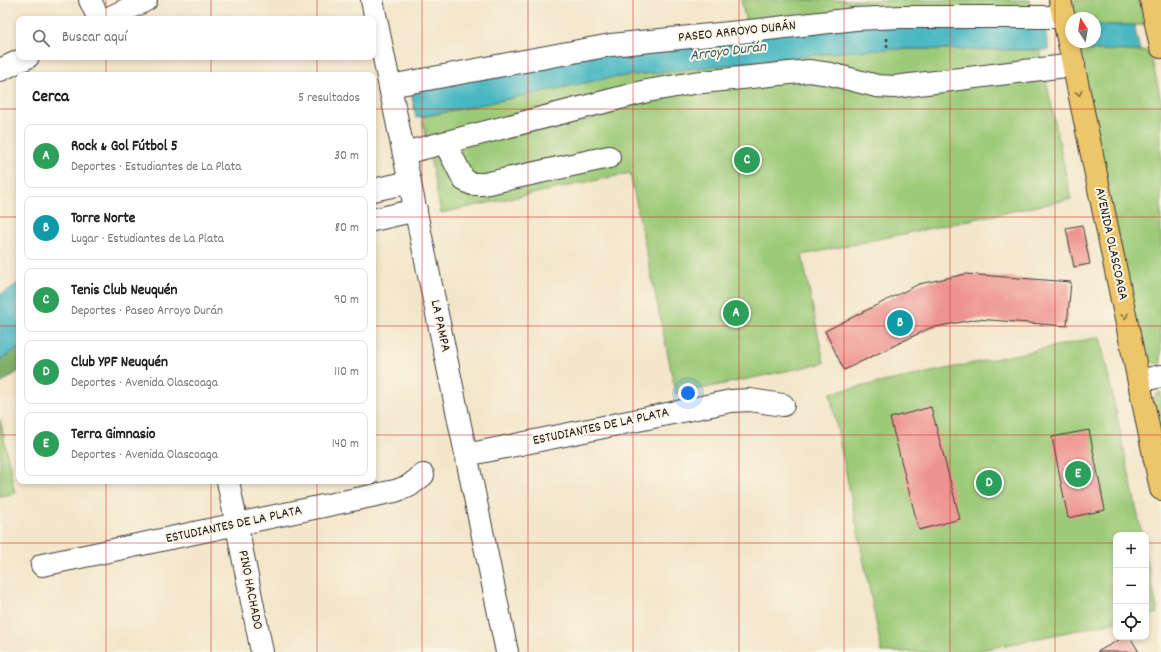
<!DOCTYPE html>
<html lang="es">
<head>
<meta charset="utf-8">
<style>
  :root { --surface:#fff; --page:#f6f6f6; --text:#202124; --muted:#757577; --line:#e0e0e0; --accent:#b5179e }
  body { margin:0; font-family:Dekko,sans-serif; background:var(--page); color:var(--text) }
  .controls { position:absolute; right:12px; bottom:12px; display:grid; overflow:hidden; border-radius:8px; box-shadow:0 2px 6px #0003 }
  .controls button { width:36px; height:36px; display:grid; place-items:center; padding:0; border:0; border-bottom:1px solid var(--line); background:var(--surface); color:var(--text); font:20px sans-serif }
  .compass { position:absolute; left:1065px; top:12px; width:36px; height:36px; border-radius:50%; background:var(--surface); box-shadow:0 2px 6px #0003; rotate:348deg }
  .you { position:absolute; left:688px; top:393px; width:14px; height:14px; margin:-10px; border:3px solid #fff; border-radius:50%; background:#1a73e8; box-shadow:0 0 0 6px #1a73e833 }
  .badge { display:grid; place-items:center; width:26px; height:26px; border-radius:50%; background:var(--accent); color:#fff; font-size:13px; font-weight:700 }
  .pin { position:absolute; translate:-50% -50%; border:2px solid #fff; box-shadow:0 1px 4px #0006 }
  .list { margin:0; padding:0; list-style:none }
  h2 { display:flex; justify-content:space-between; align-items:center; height:52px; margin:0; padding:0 16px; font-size:17px }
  h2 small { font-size:13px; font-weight:400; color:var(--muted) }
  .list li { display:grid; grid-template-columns:26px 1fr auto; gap:12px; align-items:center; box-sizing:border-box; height:64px; margin:0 8px 8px; padding:0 8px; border:1px solid var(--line); border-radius:8px }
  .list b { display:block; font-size:15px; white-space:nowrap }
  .list p { margin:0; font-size:13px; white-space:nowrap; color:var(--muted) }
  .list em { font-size:13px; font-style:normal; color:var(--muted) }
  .icon { flex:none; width:22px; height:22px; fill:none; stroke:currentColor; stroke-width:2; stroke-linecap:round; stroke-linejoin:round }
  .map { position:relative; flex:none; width:1161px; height:652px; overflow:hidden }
  .search { position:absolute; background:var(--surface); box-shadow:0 2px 6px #0003; left:16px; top:16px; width:360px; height:44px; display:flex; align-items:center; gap:10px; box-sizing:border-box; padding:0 14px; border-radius:8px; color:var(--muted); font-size:15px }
  .panel { position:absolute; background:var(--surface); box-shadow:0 2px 6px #0003; left:16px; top:72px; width:360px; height:412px; border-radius:8px }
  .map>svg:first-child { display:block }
  .green { fill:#9dca78; stroke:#5c734a }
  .forest { fill:#7eae68; stroke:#4d6542 }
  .water { fill:#4ab8c2; stroke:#336a6f }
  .building { fill:#ee9490 }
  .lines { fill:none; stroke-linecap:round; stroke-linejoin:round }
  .minor-casing { stroke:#3c3a36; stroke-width:24 }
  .major-casing { stroke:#3c3a36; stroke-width:24 }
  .path { stroke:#3c3a36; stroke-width:2.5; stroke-dasharray:3 3; stroke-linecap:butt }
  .minor { stroke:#fff; stroke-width:22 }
  .major { stroke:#ecc669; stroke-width:22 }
  .oneway { stroke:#847142 }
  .grid { fill:none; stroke:#d62828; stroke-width:1; stroke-opacity:0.55 }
  .labels { text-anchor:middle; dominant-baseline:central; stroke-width:4; stroke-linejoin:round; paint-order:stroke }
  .street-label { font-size:14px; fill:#1c1c1c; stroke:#fcf5e5 }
  .water-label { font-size:15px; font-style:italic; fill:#2e5a5e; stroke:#fcf5e5 }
</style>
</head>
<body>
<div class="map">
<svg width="1161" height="652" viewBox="0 0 1161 652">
  <rect width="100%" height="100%" fill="#fcf5e5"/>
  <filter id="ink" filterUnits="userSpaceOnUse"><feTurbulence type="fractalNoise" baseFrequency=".025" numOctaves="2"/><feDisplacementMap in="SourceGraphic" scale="8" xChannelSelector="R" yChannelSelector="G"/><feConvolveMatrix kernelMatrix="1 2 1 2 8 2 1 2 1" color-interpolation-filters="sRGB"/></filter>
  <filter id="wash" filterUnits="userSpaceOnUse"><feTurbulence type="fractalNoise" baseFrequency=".012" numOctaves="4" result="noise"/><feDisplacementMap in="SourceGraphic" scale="16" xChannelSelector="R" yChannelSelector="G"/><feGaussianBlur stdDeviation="0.9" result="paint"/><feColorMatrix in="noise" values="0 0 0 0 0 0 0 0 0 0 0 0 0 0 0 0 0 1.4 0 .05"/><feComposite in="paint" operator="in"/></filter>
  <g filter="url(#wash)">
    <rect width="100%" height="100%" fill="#f3e6ca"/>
    <g class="green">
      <path d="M 741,0 L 1030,0 L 1032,10 L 746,22 Z"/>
      <path d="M 1069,0 L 1139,0 L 1144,25 L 1095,25 L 1095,18 L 1073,18 Z"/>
      <path d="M 887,49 L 1040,50 L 1071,199 L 802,255 L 824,363 L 676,394 L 630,173 L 441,213 L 422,117 L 608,78 L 841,52 Z"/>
      <path d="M 1079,50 L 1150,51 L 1161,101 L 1161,363 C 1152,364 1147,361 1143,354 Z"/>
      <path d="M 1100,337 L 1142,535 L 1116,535 L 1116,622 L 972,652 L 882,652 L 830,393 Z"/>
      <path d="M 1161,392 L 1161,449 L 1152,401 L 1157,394 Z"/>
      <path d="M 0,419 L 15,493 L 0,497 Z"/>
      <path d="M 1146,555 L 1158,613 L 1146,616 Z"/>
    </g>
    <path class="forest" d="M 19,348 L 19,371 L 0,384 L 0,360 Z"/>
    <g class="water">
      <path d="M 856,24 L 1044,25 L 1049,50 L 887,49 L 841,52 L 608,78 L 416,118 L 411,91 L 609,52 Z"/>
      <path d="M 1095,25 L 1134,25 L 1140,51 L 1087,50 L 1085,42 L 1095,42 Z"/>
      <path d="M 19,283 L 19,348 L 0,360 L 0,295 Z"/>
    </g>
    <g id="blocks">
      <g class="building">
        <path d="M 1082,225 L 1090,264 L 1074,267 L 1066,228 Z"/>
        <path d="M 966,274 L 1071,282 L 1067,326 L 977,319 L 930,328 L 844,370 L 825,331 L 919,284 Z"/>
        <path d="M 931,407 L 960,519 L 919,530 L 890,418 Z"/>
        <path d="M 1089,430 L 1105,510 L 1068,518 L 1052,437 Z"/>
        <path d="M 1124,637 L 1130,637 L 1139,652 L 1097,652 Z"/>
      </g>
    </g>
  </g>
  <g filter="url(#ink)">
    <use href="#blocks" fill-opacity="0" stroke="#3c3a36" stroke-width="1"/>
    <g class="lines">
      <defs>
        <g id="minor">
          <path d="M 90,0 L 99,19"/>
          <path d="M 372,0 L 507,652"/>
          <path d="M 107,19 L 146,0"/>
          <path d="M 0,70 L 28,57"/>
          <path d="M 390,86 L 611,45 L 759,30 L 855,19 L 901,17 L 1064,17"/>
          <path d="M 445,143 L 464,180 L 472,184 L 484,184 L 609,157"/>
          <path d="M 404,153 L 647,91 L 693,83 L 809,71 L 830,74 L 877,86 L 894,87 L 1074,65"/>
          <path d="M 373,190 L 410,182"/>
          <path d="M 373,220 L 416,210"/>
          <path d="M 1139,381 L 1161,376"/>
          <path d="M 466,455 L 731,401 L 750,400 L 783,405"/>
          <path d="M 228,481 L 262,652"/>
          <path d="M 42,565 L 395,491 L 409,486 L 423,475"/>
        </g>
        <g id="major">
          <path d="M 1060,0 L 1161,489"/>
          <path d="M 1151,0 L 1161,47"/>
        </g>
      </defs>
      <use href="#minor" class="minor-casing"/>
      <use href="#major" class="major-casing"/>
      <path class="path" d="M 887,38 L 887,49"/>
      <use href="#minor" class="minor"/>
      <use href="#major" class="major"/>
    </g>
    <defs><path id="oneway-chevron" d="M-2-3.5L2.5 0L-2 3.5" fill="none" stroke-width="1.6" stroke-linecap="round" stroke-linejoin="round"/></defs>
    <g class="oneway">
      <use href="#oneway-chevron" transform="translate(1079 93) rotate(78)"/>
      <use href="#oneway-chevron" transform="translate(1125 316) rotate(78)"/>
    </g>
  </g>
  <path class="grid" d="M 106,0 L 106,19M 211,0 L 211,19M 317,0 L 317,19M 422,0 L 422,652M 528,0 L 528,652M 633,0 L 633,652M 739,0 L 739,652M 844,0 L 844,652M 950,0 L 950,652M 1055,0 L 1055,652M 106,57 L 106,75M 211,57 L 211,75M 317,57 L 317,75M 0,109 L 19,109M 373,109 L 1161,109M 0,217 L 19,217M 373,217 L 1161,217M 0,326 L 19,326M 373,326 L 1161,326M 0,435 L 19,435M 373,435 L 1161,435M 106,481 L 106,652M 211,481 L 211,652M 317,481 L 317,652M 0,543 L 1116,543M 1146,543 L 1161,543"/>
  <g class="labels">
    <g class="street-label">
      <text transform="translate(737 32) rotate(-6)">PASEO ARROYO DURÁN</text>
      <text transform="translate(1111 244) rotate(78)">AVENIDA OLASCOAGA</text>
      <text transform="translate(440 326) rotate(78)">LA PAMPA</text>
      <text transform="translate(601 427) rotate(-12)">ESTUDIANTES DE LA PLATA</text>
      <text transform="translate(234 525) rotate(-12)">ESTUDIANTES DE LA PLATA</text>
      <text transform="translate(250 590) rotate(79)">PINO HACHADO</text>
    </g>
    <g class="water-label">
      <text transform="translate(728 52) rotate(-7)">Arroyo Durán</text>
    </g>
  </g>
</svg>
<div class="controls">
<button>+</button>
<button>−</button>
<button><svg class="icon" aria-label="locate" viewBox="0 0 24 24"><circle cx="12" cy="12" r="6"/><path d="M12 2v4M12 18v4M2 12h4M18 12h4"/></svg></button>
</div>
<svg class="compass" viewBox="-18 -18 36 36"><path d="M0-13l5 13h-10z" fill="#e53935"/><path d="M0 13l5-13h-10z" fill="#757577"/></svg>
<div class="you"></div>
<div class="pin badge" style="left:736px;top:313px;background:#2e9e5b">A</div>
<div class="pin badge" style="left:900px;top:323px;background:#0f9aa8">B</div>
<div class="pin badge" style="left:747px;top:160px;background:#2e9e5b">C</div>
<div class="pin badge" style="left:989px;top:483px;background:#2e9e5b">D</div>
<div class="pin badge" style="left:1078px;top:474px;background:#2e9e5b">E</div>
<div class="search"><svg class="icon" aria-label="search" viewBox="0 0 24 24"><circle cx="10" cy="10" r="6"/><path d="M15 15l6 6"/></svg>Buscar aquí</div>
<section class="panel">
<h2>Cerca<small>5 resultados</small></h2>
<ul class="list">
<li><span class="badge" style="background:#2e9e5b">A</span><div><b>Rock &amp; Gol Fútbol 5</b><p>Deportes · Estudiantes de La Plata</p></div><em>30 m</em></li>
<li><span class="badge" style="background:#0f9aa8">B</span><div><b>Torre Norte</b><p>Lugar · Estudiantes de La Plata</p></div><em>80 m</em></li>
<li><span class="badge" style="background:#2e9e5b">C</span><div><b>Tenis Club Neuquén</b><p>Deportes · Paseo Arroyo Durán</p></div><em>90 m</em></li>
<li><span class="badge" style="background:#2e9e5b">D</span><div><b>Club YPF Neuquén</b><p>Deportes · Avenida Olascoaga</p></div><em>110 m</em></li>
<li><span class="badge" style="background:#2e9e5b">E</span><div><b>Terra Gimnasio</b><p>Deportes · Avenida Olascoaga</p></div><em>140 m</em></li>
</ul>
</section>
</div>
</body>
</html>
